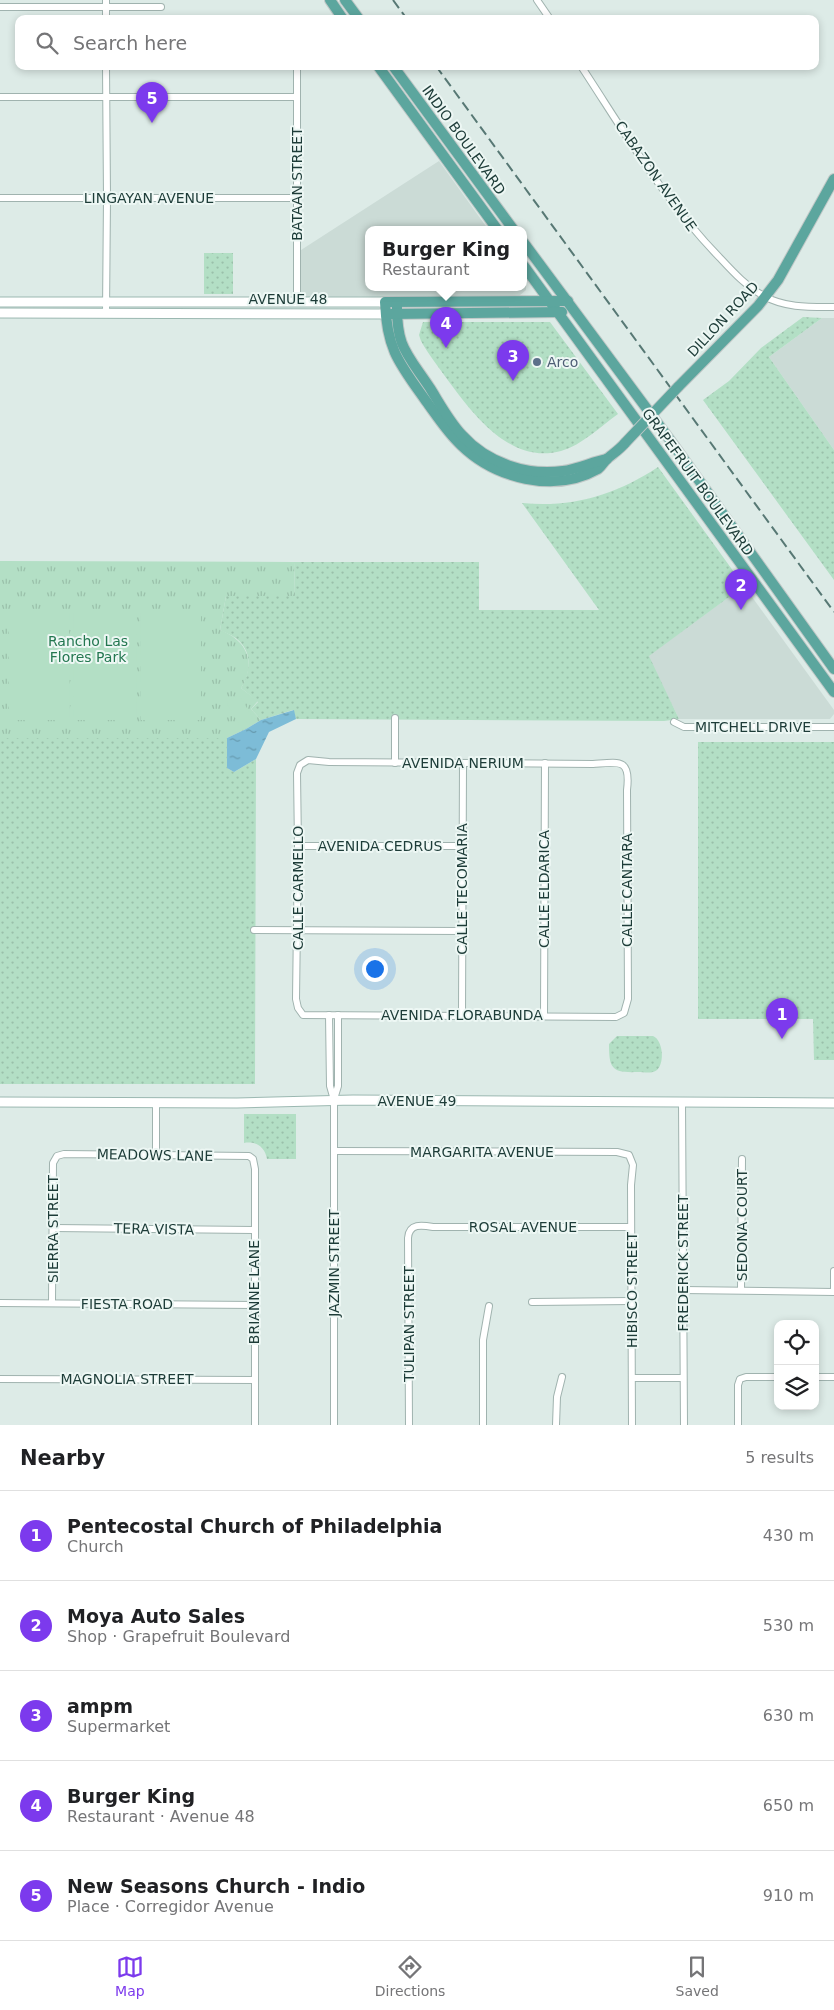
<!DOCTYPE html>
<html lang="en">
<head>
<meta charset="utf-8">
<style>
  :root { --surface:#fff; --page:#f6f6f6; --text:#202124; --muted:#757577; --line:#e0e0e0; --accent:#7c3aed }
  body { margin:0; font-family:"DejaVu Sans",sans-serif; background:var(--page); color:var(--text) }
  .controls { position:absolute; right:15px; bottom:15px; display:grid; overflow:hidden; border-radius:10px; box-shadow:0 2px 8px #0003 }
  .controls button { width:45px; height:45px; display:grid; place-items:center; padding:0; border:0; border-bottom:1px solid var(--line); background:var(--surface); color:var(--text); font:25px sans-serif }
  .you { position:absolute; left:374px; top:968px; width:18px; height:18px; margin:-12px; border:4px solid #fff; border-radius:50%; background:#1a73e8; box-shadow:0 0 0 8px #1a73e833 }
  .badge { display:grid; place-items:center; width:32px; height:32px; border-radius:50%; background:var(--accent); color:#fff; font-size:16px; font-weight:700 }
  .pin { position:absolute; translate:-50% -41px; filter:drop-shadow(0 1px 2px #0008) }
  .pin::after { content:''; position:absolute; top:26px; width:18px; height:15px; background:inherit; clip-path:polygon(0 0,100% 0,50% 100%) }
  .popup { position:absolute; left:365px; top:226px; width:162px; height:65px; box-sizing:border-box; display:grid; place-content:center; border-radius:10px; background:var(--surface); filter:drop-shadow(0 1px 4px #0005); font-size:16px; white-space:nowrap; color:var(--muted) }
  .popup b { font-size:19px; color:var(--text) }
  .popup::after { content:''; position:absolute; left:50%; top:100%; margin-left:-10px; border:10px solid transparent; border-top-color:var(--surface) }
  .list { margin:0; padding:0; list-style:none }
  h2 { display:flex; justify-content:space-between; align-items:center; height:65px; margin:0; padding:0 20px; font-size:21px }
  h2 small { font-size:16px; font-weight:400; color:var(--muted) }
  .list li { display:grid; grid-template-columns:32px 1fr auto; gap:15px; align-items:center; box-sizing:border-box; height:90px; padding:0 20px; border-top:1px solid var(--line) }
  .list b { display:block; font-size:19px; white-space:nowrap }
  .list p { margin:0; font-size:16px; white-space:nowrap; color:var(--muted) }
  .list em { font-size:16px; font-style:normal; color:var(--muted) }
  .icon { flex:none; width:28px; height:28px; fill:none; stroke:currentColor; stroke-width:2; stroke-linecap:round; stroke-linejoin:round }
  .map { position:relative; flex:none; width:834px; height:1425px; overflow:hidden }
  .search { position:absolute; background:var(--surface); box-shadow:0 2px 8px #0003; left:15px; right:15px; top:15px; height:55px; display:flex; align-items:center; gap:12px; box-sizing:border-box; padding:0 18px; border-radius:10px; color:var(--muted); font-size:19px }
  .sheet { height:515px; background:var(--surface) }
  nav { display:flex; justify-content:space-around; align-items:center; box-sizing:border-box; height:70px; border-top:1px solid var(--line); background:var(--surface); font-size:14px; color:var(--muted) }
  nav a { display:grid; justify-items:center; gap:2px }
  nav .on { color:var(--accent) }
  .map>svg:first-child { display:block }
  .built { fill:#cbdbd6 }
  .grass { fill:url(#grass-dots) }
  .park { fill:url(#park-tufts) }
  .pitch { fill:#b3dfc5 }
  .water { fill:url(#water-ripples) }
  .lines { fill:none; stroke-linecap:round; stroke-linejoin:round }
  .street-casing { stroke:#a0b3af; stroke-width:8 }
  .secondary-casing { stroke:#9bb8b1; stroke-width:11 }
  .primary-casing { stroke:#c0c8c7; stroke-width:12 }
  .street { stroke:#fff; stroke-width:6 }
  .secondary { stroke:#fff; stroke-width:9 }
  .primary { stroke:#5ca69e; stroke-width:10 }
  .rail { stroke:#577874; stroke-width:2; stroke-dasharray:10 5; stroke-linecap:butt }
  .primary-bridge-casing { stroke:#c0c8c7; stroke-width:12; stroke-linecap:butt }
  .primary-bridge { stroke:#5ca69e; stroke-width:10 }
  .service-dot { fill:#5c6f8a; stroke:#edf7f4; stroke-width:2 }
  .labels { text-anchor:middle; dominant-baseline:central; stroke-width:4; stroke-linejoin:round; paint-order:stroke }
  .street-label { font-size:14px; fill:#1d3c38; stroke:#edf7f4 }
  .service-label { font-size:14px; fill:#4e5e75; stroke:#edf7f4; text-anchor:start }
  .park-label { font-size:14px; fill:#237750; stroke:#edf7f4 }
</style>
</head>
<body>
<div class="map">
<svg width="834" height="1425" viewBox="0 0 834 1425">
  <defs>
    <pattern id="grass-dots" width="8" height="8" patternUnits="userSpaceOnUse" patternTransform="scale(1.25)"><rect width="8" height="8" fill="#b3dfc5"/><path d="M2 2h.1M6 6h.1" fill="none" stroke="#9ac0aa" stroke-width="1.8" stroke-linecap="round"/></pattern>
    <pattern id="park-tufts" width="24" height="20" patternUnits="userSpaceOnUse" patternTransform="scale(1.25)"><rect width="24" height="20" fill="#b3dfc5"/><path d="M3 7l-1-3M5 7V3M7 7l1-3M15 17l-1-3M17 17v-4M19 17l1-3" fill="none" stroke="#9ac0aa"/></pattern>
    <pattern id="water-ripples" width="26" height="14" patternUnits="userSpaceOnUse" patternTransform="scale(1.25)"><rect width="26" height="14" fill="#7dbcd7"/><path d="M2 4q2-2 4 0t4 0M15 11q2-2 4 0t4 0" fill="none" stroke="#669aaf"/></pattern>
  </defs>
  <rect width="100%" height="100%" fill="#ddebe7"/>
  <g class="built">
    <path d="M 439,161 L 488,229 L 368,229 L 368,287 L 524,287 L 524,277 L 526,280 L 526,290 L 519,296 L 301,297 L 301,250 Z"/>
    <path d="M 822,318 L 834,318 L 834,450 L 769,357 Z"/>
    <path d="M 744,586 L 834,710 L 834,714 L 830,719 L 679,719 L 648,656 Z"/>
  </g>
  <g class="grass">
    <rect x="204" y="253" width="29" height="41"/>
    <path d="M 803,317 L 822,318 L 769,357 L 834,450 L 834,580 L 703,400 L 729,381 L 761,348 Z"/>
    <path d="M 423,322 L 550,322 L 618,414 C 601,426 582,445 561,451 C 510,465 473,414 447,379 C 438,366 428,354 421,341 L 419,335 Z"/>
    <path d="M 658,467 L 744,586 L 649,656 L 679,719 L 664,721 L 296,719 L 293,710 L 261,720 L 251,709 L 258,702 L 241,688 C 250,673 253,653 238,640 C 234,636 226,633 220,630 L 226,596 L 295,596 L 294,562 L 479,562 L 479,610 L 599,610 L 522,503 C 572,508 616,495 658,467 Z"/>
    <path d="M 0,738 L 227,738 L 227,768 L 234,772 L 256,759 L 255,1084 L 0,1084 Z"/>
    <path d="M 698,742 L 834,742 L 834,1060 L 814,1060 L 813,1019 L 698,1019 Z"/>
    <path d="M 617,1036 L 653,1036 C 663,1040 665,1063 657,1070 C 652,1074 644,1072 638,1072 C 612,1073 609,1069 609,1044 Z"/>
    <path d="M 244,1114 L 296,1114 L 296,1159 L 267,1159 C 265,1147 256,1141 244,1143 Z"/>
  </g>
  <path class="park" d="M 0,561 L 294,562 L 295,596 L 226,596 L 220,630 C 247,640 257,663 241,688 L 258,701 L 251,709 L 261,720 L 246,729 L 227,738 L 0,738 Z"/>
  <g class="pitch">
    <path d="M 9,610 L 69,610 L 70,720 L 9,720 Z"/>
    <path d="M 73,610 L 136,610 L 137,720 L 74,720 Z"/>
    <path d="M 140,610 L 201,610 L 201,720 L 141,720 Z"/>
    <path d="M 239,695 L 253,718 L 240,726 L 226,702 Z"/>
  </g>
  <path class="water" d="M 294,710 L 296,719 L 269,732 L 256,759 L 234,772 L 227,768 L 227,738 L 246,729 L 261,720 Z"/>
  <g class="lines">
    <defs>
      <g id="street">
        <path d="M 106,0 L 106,19"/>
        <path d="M 537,0 L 550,19"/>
        <path d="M 0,7 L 161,7"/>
        <path d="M 581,66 C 625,133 665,202 721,259 C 734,273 747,287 764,296 C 785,308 810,307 834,307"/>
        <path d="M 0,97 L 297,97"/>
        <path d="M 0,198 L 297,198"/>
        <path d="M 297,302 L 297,66"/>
        <path d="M 106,313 L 107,198 L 106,66"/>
        <path d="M 395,718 L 395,763"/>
        <path d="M 674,722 L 684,727 L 834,727"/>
        <path d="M 308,760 L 329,762 L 593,764 C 619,762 631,758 627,790 L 628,999 L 624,1013 L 616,1017 L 303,1015 L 298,1008 L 296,999 L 298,846 L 297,773 L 300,765 Z"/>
        <path d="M 298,846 L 462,846"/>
        <path d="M 254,930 L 462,931"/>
        <path d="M 329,1015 L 330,1086 L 334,1100 L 334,1425"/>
        <path d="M 462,1015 L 463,763"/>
        <path d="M 544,1016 L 545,763"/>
        <path d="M 334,1099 L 338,1086 L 338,1015"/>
        <path d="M 682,1102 L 684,1425"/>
        <path d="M 156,1103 L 156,1155"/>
        <path d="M 334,1151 L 617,1152 L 629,1155 L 633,1165 L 631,1185 L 632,1425"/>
        <path d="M 53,1228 L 254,1230"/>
        <path d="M 683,1290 L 834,1292"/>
        <path d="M 741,1290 L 742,1159"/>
        <path d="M 834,1292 L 834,1271"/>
        <path d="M 532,1302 L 632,1301"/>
        <path d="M 0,1303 L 255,1305"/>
        <path d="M 52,1303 L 53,1163 L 57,1156 L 64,1154 L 249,1156 L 253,1159 L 255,1169 L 255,1425"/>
        <path d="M 815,1377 L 834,1377"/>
        <path d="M 632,1378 L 683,1378"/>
        <path d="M 0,1379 L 255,1380"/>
        <path d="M 409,1425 L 408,1238 C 409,1223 422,1225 433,1227 L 631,1227"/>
        <path d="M 483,1425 L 483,1340 L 489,1306"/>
        <path d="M 556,1425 L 557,1397 L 562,1377"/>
        <path d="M 738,1425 L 738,1385 L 740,1379 L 746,1377 L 778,1377"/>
      </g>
      <g id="secondary">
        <path d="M 0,302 L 385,302"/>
        <path d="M 0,313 L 385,314"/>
        <path d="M 0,1102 L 237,1103 L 353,1100 L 834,1103"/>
      </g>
      <g id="primary">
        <path d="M 330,0 L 343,19"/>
        <path d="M 345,0 L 359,19"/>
        <path d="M 378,66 L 497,229"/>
        <path d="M 393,66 L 513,229"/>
        <path d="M 524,243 L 670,440 L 834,669"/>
        <path d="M 524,266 L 834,692"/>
        <path d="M 568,301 L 385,302 C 387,350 399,363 426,401 C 437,416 447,432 461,445 C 495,478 554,494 598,469 C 602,466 604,461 608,458 C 614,453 620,449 625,443"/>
        <path d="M 397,302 C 396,347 406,352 430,388 C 440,404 449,421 462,435 C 487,463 527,476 563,471 C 578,469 592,462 607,459"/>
        <path d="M 391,314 L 562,312"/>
        <path d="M 678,387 L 758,306 L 778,280 L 834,179"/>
      </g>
    </defs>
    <use href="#street" class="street-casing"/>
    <use href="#secondary" class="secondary-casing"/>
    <use href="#primary" class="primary-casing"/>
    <use href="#street" class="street"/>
    <use href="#secondary" class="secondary"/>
    <use href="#primary" class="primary"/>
    <g class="rail">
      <path d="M 393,0 L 407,19"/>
      <path d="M 436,66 L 834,612"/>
    </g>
    <defs>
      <path id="primary-bridge" d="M 625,443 L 678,387"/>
    </defs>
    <use href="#primary-bridge" class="primary-bridge-casing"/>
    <use href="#primary-bridge" class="primary-bridge"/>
  </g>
  <circle class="service-dot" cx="537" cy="362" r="5"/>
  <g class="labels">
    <g class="street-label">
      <text transform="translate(464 140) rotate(54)">INDIO BOULEVARD</text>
      <text transform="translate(656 176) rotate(55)">CABAZON AVENUE</text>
      <text transform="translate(297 184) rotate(-90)">BATAAN STREET</text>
      <text x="149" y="198">LINGAYAN AVENUE</text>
      <text x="288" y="299">AVENUE 48</text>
      <text transform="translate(723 319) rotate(-47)">DILLON ROAD</text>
      <text transform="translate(698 482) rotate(54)">GRAPEFRUIT BOULEVARD</text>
      <text x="753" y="727">MITCHELL DRIVE</text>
      <text x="463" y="763">AVENIDA NERIUM</text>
      <text x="380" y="846">AVENIDA CEDRUS</text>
      <text transform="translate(298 888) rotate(-90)">CALLE CARMELLO</text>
      <text transform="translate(462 889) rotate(-90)">CALLE TECOMARIA</text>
      <text transform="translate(544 889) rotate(-90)">CALLE ELDARICA</text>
      <text transform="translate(627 890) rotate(-90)">CALLE CANTARA</text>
      <text x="462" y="1015">AVENIDA FLORABUNDA</text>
      <text x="417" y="1101">AVENUE 49</text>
      <text x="482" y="1152">MARGARITA AVENUE</text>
      <text transform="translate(155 1155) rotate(1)">MEADOWS LANE</text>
      <text transform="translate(742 1225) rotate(-90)">SEDONA COURT</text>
      <text x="523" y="1227">ROSAL AVENUE</text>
      <text transform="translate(53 1229) rotate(-90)">SIERRA STREET</text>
      <text transform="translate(154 1229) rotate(1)">TERA VISTA</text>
      <text transform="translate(334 1263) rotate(-90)">JAZMIN STREET</text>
      <text transform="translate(683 1263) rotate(-90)">FREDERICK STREET</text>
      <text transform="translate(632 1290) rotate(-90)">HIBISCO STREET</text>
      <text transform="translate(254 1292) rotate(-90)">BRIANNE LANE</text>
      <text x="127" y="1304">FIESTA ROAD</text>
      <text transform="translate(409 1324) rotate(-90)">TULIPAN STREET</text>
      <text x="127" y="1379">MAGNOLIA STREET</text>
    </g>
    <g class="service-label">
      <text x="547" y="362">Arco</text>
    </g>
    <g class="park-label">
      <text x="88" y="641">Rancho Las<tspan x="88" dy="16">Flores Park</tspan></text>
    </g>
  </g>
</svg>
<div class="controls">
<button><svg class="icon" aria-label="locate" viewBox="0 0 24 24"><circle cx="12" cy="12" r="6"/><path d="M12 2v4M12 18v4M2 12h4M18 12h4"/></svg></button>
<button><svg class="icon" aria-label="layers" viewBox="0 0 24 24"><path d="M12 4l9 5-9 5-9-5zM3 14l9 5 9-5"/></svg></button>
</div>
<div class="you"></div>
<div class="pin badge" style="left:782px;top:1039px">1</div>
<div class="pin badge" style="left:741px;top:610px">2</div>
<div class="pin badge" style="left:513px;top:381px">3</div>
<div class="pin badge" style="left:446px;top:348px">4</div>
<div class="popup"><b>Burger King</b>Restaurant</div>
<div class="pin badge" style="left:152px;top:123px">5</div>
<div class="search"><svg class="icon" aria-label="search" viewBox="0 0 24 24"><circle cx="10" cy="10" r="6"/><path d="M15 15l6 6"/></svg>Search here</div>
</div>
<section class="sheet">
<h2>Nearby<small>5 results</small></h2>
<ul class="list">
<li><span class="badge">1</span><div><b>Pentecostal Church of Philadelphia</b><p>Church</p></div><em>430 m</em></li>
<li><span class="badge">2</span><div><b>Moya Auto Sales</b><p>Shop · Grapefruit Boulevard</p></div><em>530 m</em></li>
<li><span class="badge">3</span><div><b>ampm</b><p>Supermarket</p></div><em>630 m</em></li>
<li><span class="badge">4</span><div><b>Burger King</b><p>Restaurant · Avenue 48</p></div><em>650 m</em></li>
<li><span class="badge">5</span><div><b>New Seasons Church - Indio</b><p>Place · Corregidor Avenue</p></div><em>910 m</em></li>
</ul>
</section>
<nav>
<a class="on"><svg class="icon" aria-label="map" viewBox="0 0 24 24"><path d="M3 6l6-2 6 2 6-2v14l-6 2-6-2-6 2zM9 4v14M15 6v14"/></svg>Map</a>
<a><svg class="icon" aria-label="directions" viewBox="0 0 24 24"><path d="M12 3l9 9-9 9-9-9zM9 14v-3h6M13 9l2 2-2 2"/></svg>Directions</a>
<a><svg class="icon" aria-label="saved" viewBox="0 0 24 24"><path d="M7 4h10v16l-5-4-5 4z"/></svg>Saved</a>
</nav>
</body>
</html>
